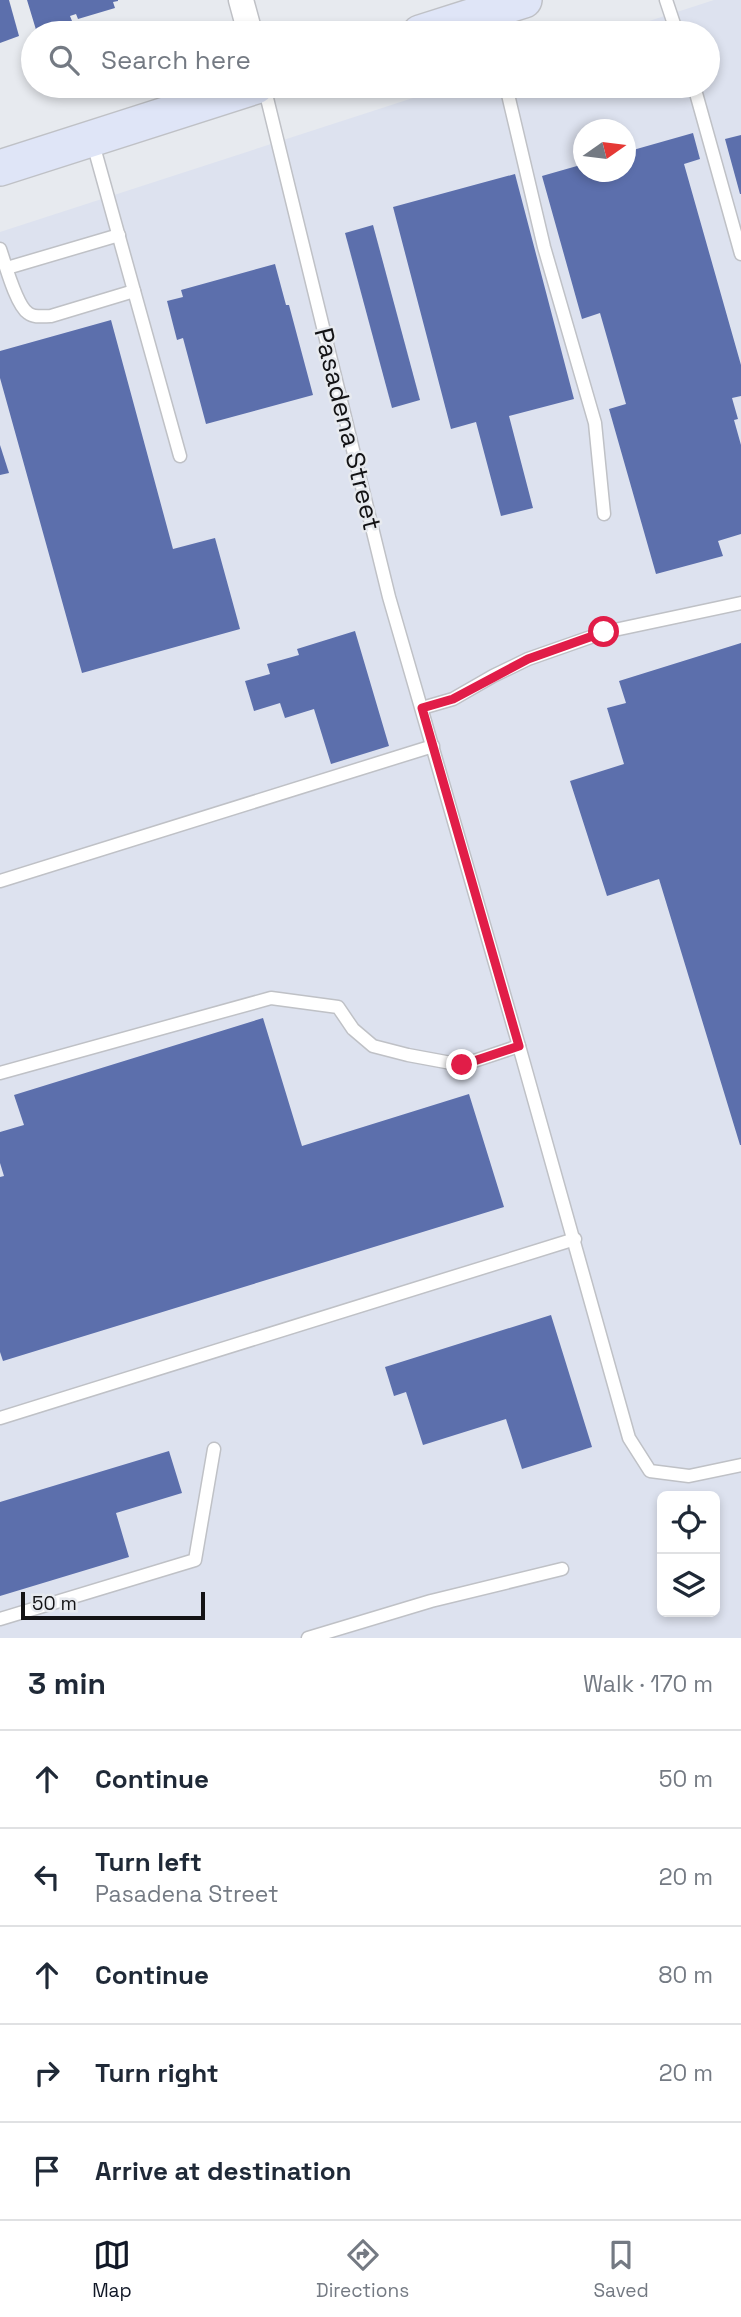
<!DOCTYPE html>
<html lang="en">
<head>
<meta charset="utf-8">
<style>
  :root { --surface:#fff; --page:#f6f6f7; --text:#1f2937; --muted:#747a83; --line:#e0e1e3; --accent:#111827 }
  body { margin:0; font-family:"Space Grotesk",sans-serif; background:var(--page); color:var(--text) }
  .controls { position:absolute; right:21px; bottom:21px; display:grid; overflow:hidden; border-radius:10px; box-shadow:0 4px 10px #0003 }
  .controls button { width:63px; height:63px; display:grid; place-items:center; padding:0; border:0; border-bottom:2px solid var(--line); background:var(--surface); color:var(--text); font:35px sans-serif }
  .compass { position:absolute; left:573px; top:119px; width:63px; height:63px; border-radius:50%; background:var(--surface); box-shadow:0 4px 10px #0003; rotate:76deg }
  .scale { position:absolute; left:21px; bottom:18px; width:184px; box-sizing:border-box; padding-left:7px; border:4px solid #131315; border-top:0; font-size:19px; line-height:24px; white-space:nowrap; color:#131315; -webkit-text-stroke:5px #e7eaef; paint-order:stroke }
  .stop { position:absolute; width:21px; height:21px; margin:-16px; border:5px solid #e11d48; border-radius:50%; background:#fff }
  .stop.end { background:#e11d48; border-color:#fff; box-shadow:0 2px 7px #0008 }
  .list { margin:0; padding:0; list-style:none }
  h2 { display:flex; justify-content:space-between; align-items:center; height:91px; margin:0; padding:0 28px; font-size:30px }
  h2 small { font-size:23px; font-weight:400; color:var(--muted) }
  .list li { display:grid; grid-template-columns:46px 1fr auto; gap:21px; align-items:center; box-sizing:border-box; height:98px; padding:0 28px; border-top:2px solid var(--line) }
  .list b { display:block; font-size:26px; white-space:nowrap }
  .list p { margin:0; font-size:23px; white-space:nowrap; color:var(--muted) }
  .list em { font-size:23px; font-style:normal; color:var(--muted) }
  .icon { flex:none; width:38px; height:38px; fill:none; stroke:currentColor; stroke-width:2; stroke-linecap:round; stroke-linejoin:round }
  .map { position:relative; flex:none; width:741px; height:1638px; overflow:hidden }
  .search { position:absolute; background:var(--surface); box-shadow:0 4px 10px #0003; left:21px; right:21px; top:21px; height:77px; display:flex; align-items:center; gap:18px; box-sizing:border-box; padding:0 24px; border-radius:38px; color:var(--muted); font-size:26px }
  .sheet { height:581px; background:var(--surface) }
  nav { display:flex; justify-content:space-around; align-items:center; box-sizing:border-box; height:98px; border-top:2px solid var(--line); background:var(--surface); font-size:19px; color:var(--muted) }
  nav a { display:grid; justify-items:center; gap:4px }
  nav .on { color:var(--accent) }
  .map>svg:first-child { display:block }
  .built { fill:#dde2ef; fill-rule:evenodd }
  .building { fill:#5c6fac }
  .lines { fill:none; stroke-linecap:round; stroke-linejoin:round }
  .lane-casing { stroke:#bfc1c6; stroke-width:15 }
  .street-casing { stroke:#bfc1c6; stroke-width:27 }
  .secondary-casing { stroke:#bfc1c6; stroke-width:38 }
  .lane { stroke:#fff; stroke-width:12 }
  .street { stroke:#fff; stroke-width:24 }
  .secondary { stroke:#dfe5f7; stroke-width:35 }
  .route { stroke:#e11d48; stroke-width:9 }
  .labels { text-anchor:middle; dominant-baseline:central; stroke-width:5; stroke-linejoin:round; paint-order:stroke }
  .street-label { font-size:26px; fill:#131315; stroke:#e7eaef }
</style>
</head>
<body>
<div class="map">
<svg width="741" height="1638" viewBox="0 0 741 1638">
  <rect width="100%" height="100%" fill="#e7eaef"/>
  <path class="built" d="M 714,0 L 741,0 L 741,1638 L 0,1638 L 0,232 L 450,86 L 708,86 L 708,33 L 612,33 ZM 584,130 L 626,130 L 626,172 L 584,172 ZM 662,1496 L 715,1496 L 715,1612 L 662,1612 Z"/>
  <g class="building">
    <path d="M 0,0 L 9,0 L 19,36 L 0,43 Z"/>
    <path d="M 27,0 L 118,0 L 118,1 L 113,2 L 115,8 L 78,19 L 76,14 L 70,16 L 72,21 L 37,33 Z"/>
    <path d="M 693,133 L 700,159 L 684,164 L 741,365 L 741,396 L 732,398 L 738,419 L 734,420 L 741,445 L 741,534 L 718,541 L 723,556 L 656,574 L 609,409 L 626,404 L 600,313 L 582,319 L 542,176 L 584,164 L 584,172 L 626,172 L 626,152 Z"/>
    <path d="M 741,135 L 741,194 L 740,194 L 725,139 Z"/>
    <path d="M 515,174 L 574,399 L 509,416 L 533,508 L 501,516 L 476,422 L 451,429 L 393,207 Z"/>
    <path d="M 373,225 L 420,400 L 392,408 L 345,233 Z"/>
    <path d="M 275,264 L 286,305 L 289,305 L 313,395 L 206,424 L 183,338 L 177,340 L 167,301 L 183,297 L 181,290 Z"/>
    <path d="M 111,320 L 173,549 L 215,538 L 240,629 L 82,673 L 0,378 L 0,351 Z"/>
    <path d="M 0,445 L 9,473 L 0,475 Z"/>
    <path d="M 355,631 L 389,746 L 331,764 L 314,709 L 285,718 L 280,703 L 254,711 L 245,681 L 270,674 L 267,664 L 299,655 L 297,649 Z"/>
    <path d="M 741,643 L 741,1145 L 740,1145 L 659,879 L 607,896 L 570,781 L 624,764 L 607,708 L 626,703 L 619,681 Z"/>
    <path d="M 263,1018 L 302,1146 L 469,1094 L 504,1207 L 3,1361 L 0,1352 L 0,1177 L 4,1176 L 0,1163 L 0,1132 L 24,1125 L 14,1095 Z"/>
    <path d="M 551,1315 L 592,1447 L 522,1469 L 506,1419 L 423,1445 L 406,1392 L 394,1396 L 385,1367 Z"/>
    <path d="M 169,1451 L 182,1493 L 116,1513 L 129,1557 L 0,1596 L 0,1502 Z"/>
  </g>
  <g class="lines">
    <defs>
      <g id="lane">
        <path d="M 666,0 L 677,33"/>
        <path d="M 485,13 L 492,33"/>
        <path d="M 264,86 L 389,597 L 519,1046 L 629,1438 L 650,1471 L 689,1476 L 741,1465"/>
        <path d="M 506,86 L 544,247 L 595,423 L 604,514"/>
        <path d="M 694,86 L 741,254"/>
        <path d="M 92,140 L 180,456"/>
        <path d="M 0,249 C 5,263 16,305 28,313 C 34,318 44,316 51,316 L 134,291"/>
        <path d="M 7,268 L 119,235"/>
        <path d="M 422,708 L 453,699 L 493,676 L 528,659 L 605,632 L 741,603"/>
        <path d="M 0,881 L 433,746"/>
        <path d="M 0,1073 L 271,998 L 338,1007 L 353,1029 L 373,1046 L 408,1055 L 462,1065 L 519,1046"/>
        <path d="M 0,1418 L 575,1239"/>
        <path d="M 0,1619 L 195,1560 L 214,1449"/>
        <path d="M 308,1638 L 431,1601 L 562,1569"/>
      </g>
      <path id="street" d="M 241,0 L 250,33"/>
      <g id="secondary">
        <path d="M 420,33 L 524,0"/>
        <path d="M 0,168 L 256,86"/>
      </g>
    </defs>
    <use href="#lane" class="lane-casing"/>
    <use href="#street" class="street-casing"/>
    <use href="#secondary" class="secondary-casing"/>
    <use href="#lane" class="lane"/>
    <use href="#street" class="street"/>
    <use href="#secondary" class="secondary"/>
  </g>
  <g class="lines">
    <path class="route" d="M 462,1065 L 519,1046 L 422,708 L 453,699 L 528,659 L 604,632"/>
  </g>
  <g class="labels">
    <g class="street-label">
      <text transform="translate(348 429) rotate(76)">Pasadena Street</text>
    </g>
  </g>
</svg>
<div class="controls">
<button><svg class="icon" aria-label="locate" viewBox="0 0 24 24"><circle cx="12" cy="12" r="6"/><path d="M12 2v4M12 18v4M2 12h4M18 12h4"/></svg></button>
<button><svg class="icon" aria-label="layers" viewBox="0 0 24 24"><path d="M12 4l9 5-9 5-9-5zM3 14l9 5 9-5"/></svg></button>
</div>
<svg class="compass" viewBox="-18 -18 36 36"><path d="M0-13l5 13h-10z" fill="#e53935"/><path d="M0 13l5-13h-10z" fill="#747a83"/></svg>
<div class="scale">50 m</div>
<div class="stop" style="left:604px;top:632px"></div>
<div class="stop end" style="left:462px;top:1065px"></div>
<div class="search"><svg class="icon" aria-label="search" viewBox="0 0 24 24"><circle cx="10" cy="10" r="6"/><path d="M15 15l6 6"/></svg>Search here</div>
</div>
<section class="sheet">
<h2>3 min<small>Walk · 170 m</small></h2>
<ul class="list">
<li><svg class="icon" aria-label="ahead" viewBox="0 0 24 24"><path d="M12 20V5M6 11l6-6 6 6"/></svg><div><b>Continue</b></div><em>50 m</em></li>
<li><svg class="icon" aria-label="left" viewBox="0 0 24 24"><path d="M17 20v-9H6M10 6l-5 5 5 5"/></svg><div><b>Turn left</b><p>Pasadena Street</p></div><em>20 m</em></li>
<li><svg class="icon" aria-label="ahead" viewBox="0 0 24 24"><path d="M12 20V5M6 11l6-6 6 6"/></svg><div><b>Continue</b></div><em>80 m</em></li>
<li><svg class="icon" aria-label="right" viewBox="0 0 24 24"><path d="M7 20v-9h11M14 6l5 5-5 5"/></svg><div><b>Turn right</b></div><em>20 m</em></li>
<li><svg class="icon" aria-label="arrive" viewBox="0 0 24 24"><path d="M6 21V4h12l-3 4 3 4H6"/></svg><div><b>Arrive at destination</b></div></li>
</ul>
</section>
<nav>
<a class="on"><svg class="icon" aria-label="map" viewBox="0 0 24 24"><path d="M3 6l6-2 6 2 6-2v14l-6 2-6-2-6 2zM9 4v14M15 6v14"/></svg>Map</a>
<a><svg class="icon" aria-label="directions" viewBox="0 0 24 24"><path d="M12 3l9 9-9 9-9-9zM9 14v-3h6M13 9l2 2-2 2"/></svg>Directions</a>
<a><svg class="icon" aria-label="saved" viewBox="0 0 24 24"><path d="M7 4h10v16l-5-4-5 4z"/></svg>Saved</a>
</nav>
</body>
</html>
